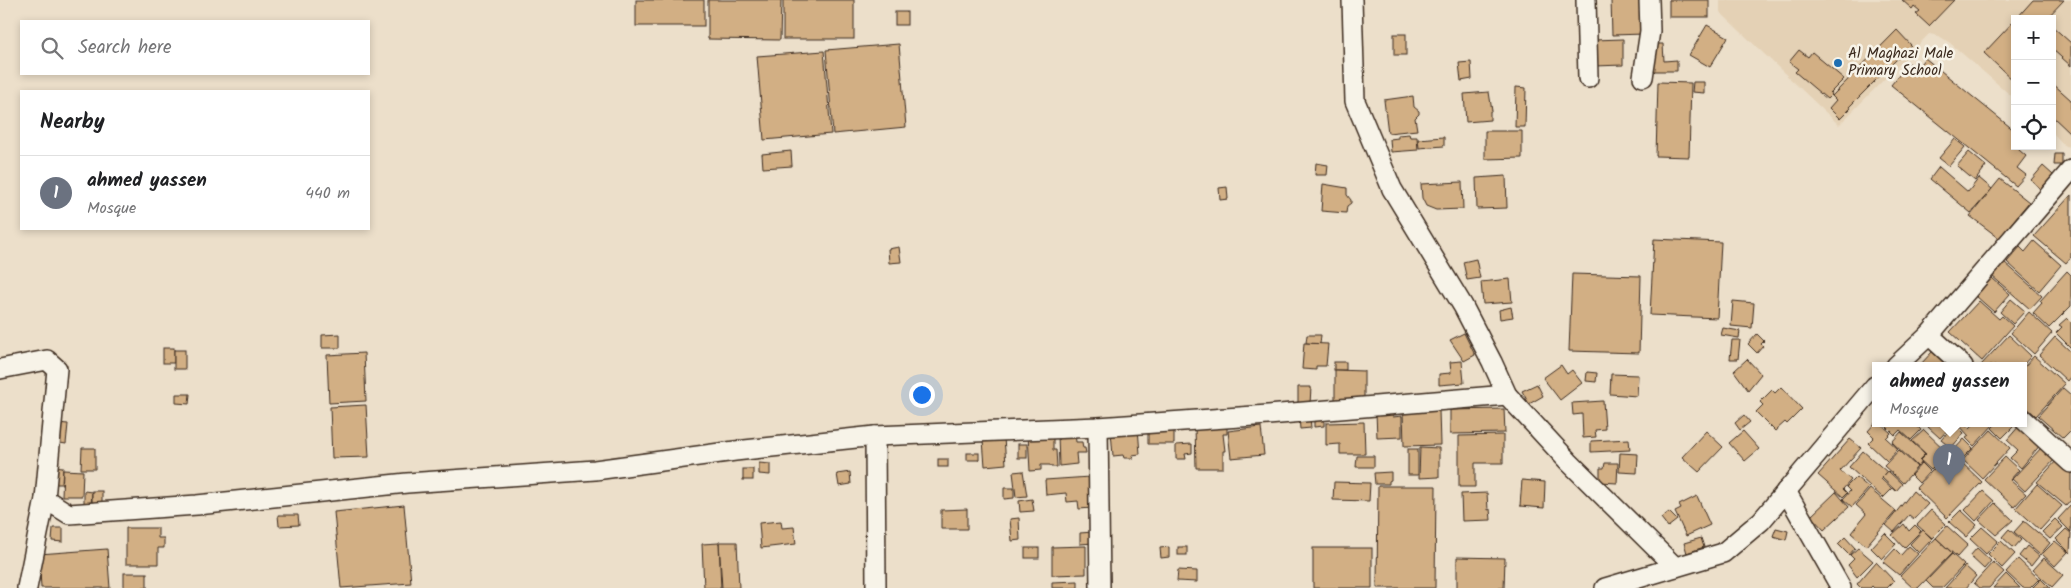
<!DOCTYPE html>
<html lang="en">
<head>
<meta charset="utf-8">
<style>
  :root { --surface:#fff; --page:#f2f2f2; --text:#202124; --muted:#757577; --line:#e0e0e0; --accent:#0b8043 }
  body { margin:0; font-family:Kalam,sans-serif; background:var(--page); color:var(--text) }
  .controls { position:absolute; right:15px; top:15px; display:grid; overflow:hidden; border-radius:0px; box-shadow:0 2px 8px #0003 }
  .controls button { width:45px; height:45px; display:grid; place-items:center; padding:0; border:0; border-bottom:1px solid var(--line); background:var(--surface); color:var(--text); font:25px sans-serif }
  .you { position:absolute; left:921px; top:394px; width:18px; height:18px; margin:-12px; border:4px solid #fff; border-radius:50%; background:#1a73e8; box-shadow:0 0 0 8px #1a73e833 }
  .badge { display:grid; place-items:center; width:32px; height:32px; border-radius:50%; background:var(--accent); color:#fff; font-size:16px; font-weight:700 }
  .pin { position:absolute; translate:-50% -41px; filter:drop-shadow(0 1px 2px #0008) }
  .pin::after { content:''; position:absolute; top:26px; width:18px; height:15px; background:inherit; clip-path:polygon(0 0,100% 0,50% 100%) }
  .popup { position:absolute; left:1872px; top:362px; width:155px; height:65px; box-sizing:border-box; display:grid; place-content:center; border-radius:0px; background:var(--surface); filter:drop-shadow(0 1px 4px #0005); font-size:16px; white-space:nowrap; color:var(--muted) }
  .popup b { font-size:19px; color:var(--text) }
  .popup::after { content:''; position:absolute; left:50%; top:100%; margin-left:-10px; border:10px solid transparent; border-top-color:var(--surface) }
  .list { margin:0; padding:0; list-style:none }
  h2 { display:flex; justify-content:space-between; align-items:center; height:65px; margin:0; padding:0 20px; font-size:21px }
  h2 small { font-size:16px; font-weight:400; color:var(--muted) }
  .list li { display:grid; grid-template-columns:32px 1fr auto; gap:15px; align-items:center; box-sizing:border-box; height:75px; padding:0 20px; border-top:1px solid var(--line) }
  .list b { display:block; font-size:19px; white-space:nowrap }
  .list p { margin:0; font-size:16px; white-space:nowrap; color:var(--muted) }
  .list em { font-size:16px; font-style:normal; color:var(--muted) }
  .icon { flex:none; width:28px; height:28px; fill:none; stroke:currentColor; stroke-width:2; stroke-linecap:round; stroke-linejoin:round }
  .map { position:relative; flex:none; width:2071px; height:588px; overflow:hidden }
  .search { position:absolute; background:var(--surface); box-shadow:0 2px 8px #0003; left:20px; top:20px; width:350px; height:55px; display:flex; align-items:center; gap:12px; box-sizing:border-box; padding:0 18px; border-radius:0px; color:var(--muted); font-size:19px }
  .panel { position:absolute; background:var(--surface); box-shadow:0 2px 8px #0003; left:20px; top:90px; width:350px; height:140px; border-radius:0px }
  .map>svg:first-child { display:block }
  .built { fill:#e4d1b5 }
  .building { fill:#d2af84; stroke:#3b2a1e }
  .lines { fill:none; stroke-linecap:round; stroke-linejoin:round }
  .minor-casing { stroke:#3b2a1e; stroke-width:22 }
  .minor { stroke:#f7f3e8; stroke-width:19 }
  .poi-dot { fill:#1f6fb2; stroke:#f7f3e8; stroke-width:2 }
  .labels { text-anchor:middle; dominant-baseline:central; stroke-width:5; stroke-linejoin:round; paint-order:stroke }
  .poi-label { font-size:15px; fill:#3b2a1e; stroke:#f7f3e8; text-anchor:start }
</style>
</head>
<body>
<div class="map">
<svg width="2071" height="588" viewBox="0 0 2071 588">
  <rect width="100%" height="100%" fill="#ecdfca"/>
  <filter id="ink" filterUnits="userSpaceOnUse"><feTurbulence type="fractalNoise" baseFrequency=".02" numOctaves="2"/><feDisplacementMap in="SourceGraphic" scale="10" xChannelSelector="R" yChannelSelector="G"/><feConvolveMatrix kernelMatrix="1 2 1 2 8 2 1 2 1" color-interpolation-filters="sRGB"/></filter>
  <g filter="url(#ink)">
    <path class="built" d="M 1720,0 L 2071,0 L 2071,147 L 2065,146 L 2052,132 L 2052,19 L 2015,19 L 2015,99 L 1950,43 L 1939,36 L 1929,34 L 1839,125 L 1720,12 Z"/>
    <g class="building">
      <rect x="636" y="0" width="68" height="26"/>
      <path d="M 708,0 L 781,0 L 780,40 L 708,39 Z"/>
      <rect x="783" y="0" width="71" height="39"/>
      <path d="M 1611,0 L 1644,0 L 1645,34 L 1612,35 Z"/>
      <rect x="1669" y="0" width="40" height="17"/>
      <path d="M 1902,0 L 1954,0 L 1929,26 L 1916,14 L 1920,11 L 1914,6 L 1912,9 Z"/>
      <path d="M 2033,0 L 2064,0 L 2046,19 L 2016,19 Z"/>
      <rect x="895" y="12" width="12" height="13"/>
      <path d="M 2015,20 L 2015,82 L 1984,53 Z"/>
      <path d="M 1707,25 L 1728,37 L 1710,67 L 1689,55 Z"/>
      <path d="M 2052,26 L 2071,43 L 2071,66 L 2052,49 Z"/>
      <path d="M 1897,30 L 1911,45 L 1849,107 L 1851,108 L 1840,119 L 1829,108 L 1836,100 L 1832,96 Z"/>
      <rect x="1394" y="34" width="12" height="21"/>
      <path d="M 1623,39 L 1623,65 L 1595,66 L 1594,40 Z"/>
      <path d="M 899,44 L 906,127 L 833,134 L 826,50 Z"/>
      <path d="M 1651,44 L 1663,44 L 1664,61 L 1677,60 L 1677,71 L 1651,71 Z"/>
      <path d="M 1799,50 L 1808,57 L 1812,52 L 1844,79 L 1830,93 L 1832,94 L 1827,99 L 1795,72 L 1798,69 L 1789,62 Z"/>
      <path d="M 824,51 L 831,134 L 764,140 L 757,56 Z"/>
      <path d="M 1925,58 L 2015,131 L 2015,146 L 2022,146 L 2019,150 L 2026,156 L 2017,168 L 2026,175 L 2016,186 L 1891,85 L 1909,63 L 1916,69 Z"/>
      <path d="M 1471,62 L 1472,79 L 1461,81 L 1459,63 Z"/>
      <path d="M 1658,82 L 1691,83 L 1689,157 L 1656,156 Z"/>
      <path d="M 1693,82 L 1704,82 L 1704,93 L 1692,92 Z"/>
      <path d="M 2052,83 L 2071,100 L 2070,133 L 2052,116 Z"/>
      <path d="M 1516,87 L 1526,88 L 1525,127 L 1515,127 Z"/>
      <path d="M 1489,92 L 1492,111 L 1490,111 L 1490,120 L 1466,122 L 1464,94 Z"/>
      <path d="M 1413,96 L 1414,107 L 1419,111 L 1419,114 L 1415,118 L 1417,130 L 1388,133 L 1384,100 Z"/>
      <path d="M 1485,131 L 1522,131 L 1522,158 L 1485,159 Z"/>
      <path d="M 1409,134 L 1410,137 L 1417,137 L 1418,150 L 1391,152 L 1390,139 L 1398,138 L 1398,135 Z"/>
      <path d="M 1444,137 L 1444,146 L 1419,148 L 1418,139 Z"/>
      <path d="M 1955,139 L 1965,147 L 1949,166 L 1939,158 Z"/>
      <path d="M 791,151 L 792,166 L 763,168 L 762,154 Z"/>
      <path d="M 1969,152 L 1986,166 L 1975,181 L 1957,166 Z"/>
      <path d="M 2055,154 L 2062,154 L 2062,165 L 2054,165 Z"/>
      <path d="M 1316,163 L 1328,165 L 1327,175 L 1315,175 Z"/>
      <path d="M 2043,166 L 2053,175 L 2041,189 L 2031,180 Z"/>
      <path d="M 1939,167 L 1968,192 L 1979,178 L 1992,189 L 1971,213 L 1930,179 Z"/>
      <path d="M 1506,176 L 1507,208 L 1477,209 L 1476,178 Z"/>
      <path d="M 2000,179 L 2029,202 L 1999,238 L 1970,216 Z"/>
      <path d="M 1462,182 L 1463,209 L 1436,210 L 1426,206 L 1422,198 L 1421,184 Z"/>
      <path d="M 1323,184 L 1347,188 L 1347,195 L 1351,200 L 1351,203 L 1347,206 L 1346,213 L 1321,211 Z"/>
      <path d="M 1227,187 L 1228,199 L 1220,200 L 1219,188 Z"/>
      <path d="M 2071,195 L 2071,257 L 2066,263 L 2034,236 Z"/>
      <path d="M 1654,239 L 1721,242 L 1717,318 L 1650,315 Z"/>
      <path d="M 2034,241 L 2061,265 L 2039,291 L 2007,262 L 2020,247 L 2025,252 Z"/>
      <path d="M 899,247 L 901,262 L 889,263 L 888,249 Z"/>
      <path d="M 1476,259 L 1480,278 L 1467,280 L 1463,262 Z"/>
      <path d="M 2004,262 L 2042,296 L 2030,309 L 1992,276 Z"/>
      <path d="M 2067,271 L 2071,275 L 2071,306 L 2049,328 L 2033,313 L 2042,303 L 2040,301 Z"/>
      <path d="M 1572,274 L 1641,276 L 1639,353 L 1569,351 Z"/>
      <path d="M 1992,278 L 2010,294 L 1994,312 L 1976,296 Z"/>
      <path d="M 1510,279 L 1512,302 L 1483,304 L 1481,282 Z"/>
      <path d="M 2011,299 L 2025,311 L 2013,324 L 2000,312 Z"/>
      <path d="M 1733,301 L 1754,303 L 1752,328 L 1731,326 Z"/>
      <path d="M 1979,301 L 1999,319 L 2002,316 L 2013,326 L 1982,361 L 1950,332 Z"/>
      <path d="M 1511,307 L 1513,317 L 1500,319 L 1499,310 Z"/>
      <path d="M 2029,312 L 2052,333 L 2034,354 L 2011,333 Z"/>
      <path d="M 2067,318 L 2071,322 L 2071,348 L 2056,333 L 2062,327 L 2059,325 Z"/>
      <path d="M 1723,328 L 1740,331 L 1739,338 L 1721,335 Z"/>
      <path d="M 1464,333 L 1475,355 L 1464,361 L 1450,340 Z"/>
      <path d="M 340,334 L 340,348 L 322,348 L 322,335 Z"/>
      <path d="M 1757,334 L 1764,341 L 1761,344 L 1763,346 L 1757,353 L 1748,344 Z"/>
      <path d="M 1307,335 L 1321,335 L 1320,344 L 1306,343 Z"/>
      <path d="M 2009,335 L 2031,356 L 2022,366 L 1982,366 L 1981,365 Z"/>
      <path d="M 2055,337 L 2071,352 L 2071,376 L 2067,381 L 2039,355 Z"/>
      <path d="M 1732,340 L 1740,340 L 1738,359 L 1730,359 Z"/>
      <path d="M 1304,343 L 1328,344 L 1326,366 L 1316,366 L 1316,370 L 1302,369 Z"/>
      <rect x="163" y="348" width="11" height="15"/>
      <rect x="174" y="350" width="11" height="19"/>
      <path d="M 1933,351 L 1952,366 L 1919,366 Z"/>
      <path d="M 364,353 L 366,401 L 329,403 L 327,355 Z"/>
      <path d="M 2034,356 L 2065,384 L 2036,416 L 2023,404 L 2023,368 Z"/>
      <path d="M 1747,359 L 1761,374 L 1748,390 L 1734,371 Z"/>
      <path d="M 1462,361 L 1464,383 L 1439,385 L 1439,374 L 1451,373 L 1450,362 Z"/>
      <rect x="1334" y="362" width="12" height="8"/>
      <path d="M 1561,365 L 1567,374 L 1572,370 L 1582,383 L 1560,400 L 1543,378 Z"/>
      <path d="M 1335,370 L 1364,371 L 1364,401 L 1335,401 Z"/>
      <path d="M 1587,372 L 1597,373 L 1596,382 L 1586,381 Z"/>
      <path d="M 1611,374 L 1638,375 L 1637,396 L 1610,394 Z"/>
      <path d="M 1537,384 L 1543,396 L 1529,404 L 1522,391 Z"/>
      <path d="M 1298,387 L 1311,387 L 1310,404 L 1298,404 Z"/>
      <path d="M 1781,387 L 1802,409 L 1787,424 L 1785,422 L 1775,431 L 1756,412 L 1763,405 L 1760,402 L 1772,390 L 1775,393 Z"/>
      <path d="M 2063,388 L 2071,395 L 2071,430 L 2063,438 L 2038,416 Z"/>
      <path d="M 176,394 L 190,394 L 189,404 L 176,403 Z"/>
      <path d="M 1603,401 L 1605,429 L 1595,430 L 1596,437 L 1583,438 L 1582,414 L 1573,415 L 1572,403 Z"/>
      <path d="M 366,405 L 369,457 L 332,458 L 330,407 Z"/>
      <path d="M 1504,409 L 1505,433 L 1450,434 L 1450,410 Z"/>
      <path d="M 1439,410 L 1440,445 L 1404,446 L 1403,411 Z"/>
      <path d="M 1376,412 L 1393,412 L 1393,417 L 1402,416 L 1402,437 L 1377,438 Z"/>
      <path d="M 1314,415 L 1324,415 L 1324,426 L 1314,427 Z"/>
      <path d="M 1744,415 L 1750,422 L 1740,430 L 1735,423 Z"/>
      <path d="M 1299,417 L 1310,417 L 1311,428 L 1300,429 Z"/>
      <path d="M 1364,422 L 1365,454 L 1340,454 L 1340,444 L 1326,445 L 1326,423 Z"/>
      <path d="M 57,423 L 68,424 L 66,444 L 54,442 Z"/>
      <path d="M 1875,423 L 1881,424 L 1891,433 L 1886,438 L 1898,449 L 1887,461 L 1868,443 L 1874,437 L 1868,431 Z"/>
      <path d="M 1227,424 L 1227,434 L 1223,434 L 1225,451 L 1223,451 L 1223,468 L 1196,468 L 1195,425 Z"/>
      <path d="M 1884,424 L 1915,424 L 1921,430 L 1911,440 L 1900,430 L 1895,435 Z"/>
      <path d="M 1931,424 L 1953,424 L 1940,438 L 1928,427 Z"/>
      <path d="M 1955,424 L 1964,433 L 1951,448 L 1941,440 Z"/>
      <path d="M 1958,424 L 1965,424 L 1970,428 L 1974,424 L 1994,424 L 1974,446 L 1966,438 L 1969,436 Z"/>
      <path d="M 1996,424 L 2016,424 L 2002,438 L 1992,428 Z"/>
      <path d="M 2020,425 L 2041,444 L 2021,468 L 2010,458 L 2018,450 L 2007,440 Z"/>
      <path d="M 1261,427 L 1264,455 L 1231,458 L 1228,431 Z"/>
      <path d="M 1138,428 L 1140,454 L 1132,455 L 1133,458 L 1124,458 L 1123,455 L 1113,456 L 1111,431 Z"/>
      <path d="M 1174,429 L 1174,444 L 1148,444 L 1148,430 Z"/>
      <path d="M 1924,430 L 1948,453 L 1931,470 L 1920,460 L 1926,454 L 1912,441 Z"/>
      <path d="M 1991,430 L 2010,448 L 1982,478 L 1963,460 Z"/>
      <path d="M 1706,431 L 1723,447 L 1699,472 L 1682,457 Z"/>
      <path d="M 1743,431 L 1759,449 L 1745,461 L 1729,443 Z"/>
      <path d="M 1901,432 L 1925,454 L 1919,460 L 1922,462 L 1918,467 L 1892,442 Z"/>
      <path d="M 1053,433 L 1053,450 L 1056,450 L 1057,467 L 1051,467 L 1050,465 L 1041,465 L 1041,470 L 1030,471 L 1028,434 Z"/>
      <path d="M 1075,433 L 1076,442 L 1082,442 L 1083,448 L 1085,448 L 1086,453 L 1076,453 L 1077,464 L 1059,466 L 1058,434 Z"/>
      <path d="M 1503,435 L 1503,463 L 1475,463 L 1475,487 L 1459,487 L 1459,436 Z"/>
      <path d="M 1004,438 L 1006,464 L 985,466 L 983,440 Z"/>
      <path d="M 1629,439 L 1630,450 L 1591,452 L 1591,441 Z"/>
      <path d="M 1850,439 L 1861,448 L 1840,471 L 1851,480 L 1843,489 L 1847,493 L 1843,497 L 1818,475 Z"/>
      <path d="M 1964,439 L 1973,448 L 1962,459 L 1953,451 Z"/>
      <rect x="1018" y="444" width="9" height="14"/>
      <path d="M 1192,444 L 1192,453 L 1185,454 L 1186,459 L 1176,459 L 1176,445 Z"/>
      <path d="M 2043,446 L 2056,458 L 2025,491 L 2012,479 Z"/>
      <path d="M 1420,447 L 1439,448 L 1439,477 L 1419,478 Z"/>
      <path d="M 82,448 L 95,448 L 95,469 L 81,469 Z"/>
      <rect x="1408" y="449" width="10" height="26"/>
      <path d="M 1899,450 L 1917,467 L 1903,483 L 1884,466 Z"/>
      <path d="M 1863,451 L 1887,472 L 1881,479 L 1892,489 L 1883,498 L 1849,467 Z"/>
      <rect x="967" y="453" width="12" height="7"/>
      <path d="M 1620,453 L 1638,454 L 1637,473 L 1619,472 Z"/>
      <path d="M 1947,455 L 1957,464 L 1960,461 L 1982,482 L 1947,518 L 1916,488 Z"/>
      <path d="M 1357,456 L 1374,456 L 1374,467 L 1356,467 Z"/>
      <path d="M 2005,457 L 2019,470 L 2010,480 L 2026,494 L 2014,507 L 1984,479 Z"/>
      <rect x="938" y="459" width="10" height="8"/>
      <path d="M 2057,460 L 2071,472 L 2071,500 L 2066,506 L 2037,482 Z"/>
      <path d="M 759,463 L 770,464 L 770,475 L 759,474 Z"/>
      <path d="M 1605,463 L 1618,463 L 1617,483 L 1600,482 L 1600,468 L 1604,468 Z"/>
      <path d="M 1922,463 L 1930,471 L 1919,483 L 1911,475 Z"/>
      <path d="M 52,466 L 63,467 L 62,484 L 52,484 Z"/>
      <rect x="743" y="469" width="10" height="11"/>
      <path d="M 63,470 L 83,471 L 82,496 L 62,496 Z"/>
      <path d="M 1023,471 L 1027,496 L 1016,497 L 1013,472 Z"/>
      <path d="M 1888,471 L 1902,484 L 1896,491 L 1882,478 Z"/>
      <path d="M 850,472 L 851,484 L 839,486 L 837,474 Z"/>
      <path d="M 1391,472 L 1391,480 L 1389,481 L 1389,484 L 1375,484 L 1374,473 Z"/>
      <path d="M 1090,477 L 1092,508 L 1079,509 L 1078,501 L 1067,502 L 1066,493 L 1046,495 L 1045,480 Z"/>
      <path d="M 1856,477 L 1869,488 L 1852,507 L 1843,499 L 1850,491 L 1846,487 Z"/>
      <path d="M 1522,480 L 1545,482 L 1544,508 L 1520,506 Z"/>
      <path d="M 1334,482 L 1370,483 L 1369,501 L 1333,500 Z"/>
      <path d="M 2037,484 L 2062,506 L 2040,530 L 2016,508 Z"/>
      <path d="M 1378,486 L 1436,486 L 1435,588 L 1377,588 Z"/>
      <path d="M 1004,488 L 1014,488 L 1014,498 L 1004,499 Z"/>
      <path d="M 1870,489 L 1896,511 L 1866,546 L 1851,533 L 1866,514 L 1856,505 Z"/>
      <path d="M 84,491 L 92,492 L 91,506 L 84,506 Z"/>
      <rect x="92" y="491" width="10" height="13"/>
      <path d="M 1913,491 L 1928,504 L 1914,519 L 1909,515 L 1894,532 L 1886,525 Z"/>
      <path d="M 1983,491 L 1994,501 L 1976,521 L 1965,510 Z"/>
      <path d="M 1836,492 L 1849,507 L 1824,530 L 1811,516 Z"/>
      <path d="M 1487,493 L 1488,510 L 1490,509 L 1491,520 L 1462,521 L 1461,494 Z"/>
      <path d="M 1697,496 L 1710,525 L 1686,536 L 1675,512 L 1681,509 L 1679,505 Z"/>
      <path d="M 1032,499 L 1034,511 L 1020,512 L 1019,501 Z"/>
      <path d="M 1995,503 L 2013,520 L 1996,535 L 1979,520 Z"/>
      <path d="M 404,505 L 411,583 L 341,588 L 334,512 Z"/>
      <path d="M 2071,505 L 2071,532 L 2058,519 Z"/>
      <path d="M 967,509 L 967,529 L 941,529 L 941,510 Z"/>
      <path d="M 1931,510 L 1946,524 L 1932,538 L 1917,525 Z"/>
      <path d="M 1961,510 L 1977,525 L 1966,537 L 1949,522 Z"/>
      <path d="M 1669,512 L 1677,520 L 1668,527 L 1661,518 Z"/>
      <path d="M 278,515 L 298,515 L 299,525 L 279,526 Z"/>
      <path d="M 1019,518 L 1020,540 L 1012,541 L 1010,519 Z"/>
      <path d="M 2055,519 L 2063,527 L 2050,539 L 2042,532 Z"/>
      <path d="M 781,521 L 782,528 L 794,527 L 796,544 L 761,548 L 759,523 Z"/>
      <path d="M 2024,521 L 2050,543 L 2040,555 L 2014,532 Z"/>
      <path d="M 1904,524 L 1909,531 L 1915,525 L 1921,531 L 1904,548 L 1892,535 Z"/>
      <path d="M 1947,526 L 1968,545 L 1957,557 L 1936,538 Z"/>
      <path d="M 1982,527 L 1998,541 L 1986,554 L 1970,539 Z"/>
      <path d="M 53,528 L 63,528 L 63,542 L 52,541 Z"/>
      <path d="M 126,528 L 158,528 L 158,538 L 164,538 L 164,548 L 158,548 L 158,564 L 126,564 Z"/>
      <path d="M 1776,528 L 1788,531 L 1786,540 L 1773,536 Z"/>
      <path d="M 2009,529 L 2021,540 L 2014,548 L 2002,537 Z"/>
      <path d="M 2066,529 L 2071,533 L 2070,553 L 2056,539 Z"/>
      <path d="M 1923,530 L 1932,539 L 1919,553 L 1910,544 Z"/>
      <path d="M 1093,532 L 1093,543 L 1080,544 L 1080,533 Z"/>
      <path d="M 1885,533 L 1896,544 L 1882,559 L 1871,548 Z"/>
      <path d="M 1845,537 L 1855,548 L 1849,555 L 1838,544 Z"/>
      <path d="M 1701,538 L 1704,547 L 1687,553 L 1684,543 Z"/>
      <path d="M 1936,538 L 1952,553 L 1918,588 L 1913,588 L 1900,576 Z"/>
      <path d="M 2001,541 L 2015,554 L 2002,568 L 1988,554 Z"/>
      <path d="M 2055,541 L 2068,552 L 2055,566 L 2042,554 Z"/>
      <path d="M 719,542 L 737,542 L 739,588 L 722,588 Z"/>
      <path d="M 719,543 L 721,588 L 704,588 L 702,544 Z"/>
      <path d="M 1086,546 L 1086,574 L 1052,575 L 1052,547 Z"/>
      <path d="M 1909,546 L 1918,554 L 1899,575 L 1883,562 L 1895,549 L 1901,555 Z"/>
      <path d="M 2027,546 L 2039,556 L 2031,566 L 2019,556 Z"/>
      <path d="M 1169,547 L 1169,557 L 1161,558 L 1160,548 Z"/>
      <rect x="1178" y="547" width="9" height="8"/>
      <rect x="1025" y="548" width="14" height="10"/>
      <rect x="1313" y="548" width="59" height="40"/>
      <path d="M 1858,548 L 1873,561 L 1857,577 L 1848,565 L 1854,559 L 1850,555 Z"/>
      <path d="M 1977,548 L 1991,561 L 1984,569 L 1970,556 Z"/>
      <path d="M 107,549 L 110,588 L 41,588 L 39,554 Z"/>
      <path d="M 1952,554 L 1964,565 L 1942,588 L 1933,588 L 1926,581 Z"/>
      <path d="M 1457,557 L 1505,558 L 1504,588 L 1457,588 Z"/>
      <path d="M 2044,558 L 2063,575 L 2052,587 L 2033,570 Z"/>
      <path d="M 2018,559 L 2039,579 L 2030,588 L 2023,588 L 2006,572 Z"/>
      <path d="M 1876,562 L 1894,581 L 1887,588 L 1874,588 L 1872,586 L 1870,588 L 1861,588 L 1857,584 Z"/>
      <path d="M 1993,562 L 2004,572 L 1989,588 L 1980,588 L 1974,583 Z"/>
      <path d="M 1965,566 L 1976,576 L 1966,588 L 1945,588 Z"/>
      <path d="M 1178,570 L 1197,571 L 1197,582 L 1177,581 Z"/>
      <rect x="124" y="573" width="23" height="15"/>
      <path d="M 2006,574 L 2020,588 L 1993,588 Z"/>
      <path d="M 2041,579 L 2050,588 L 2032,588 Z"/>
      <path d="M 1078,581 L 1078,588 L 1052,588 L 1052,582 Z"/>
    </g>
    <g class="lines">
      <defs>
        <g id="minor">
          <path d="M 1352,0 L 1355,101 L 1392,189 L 1463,306 L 1492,362 L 1507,395 L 1569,462 L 1675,567"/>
          <path d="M 1586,0 L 1588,78"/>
          <path d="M 1643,77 L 1650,31 L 1649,0"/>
          <path d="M 1929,335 L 1963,366"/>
          <path d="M 1896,366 L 1929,335 L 2071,170"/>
          <path d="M 0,369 L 47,360 L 57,369 L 45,499 L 27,588"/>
          <path d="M 2023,419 L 2071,463"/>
          <path d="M 1098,427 L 1100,588"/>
          <path d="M 875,436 L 876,588"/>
          <path d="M 1786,491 L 1841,588"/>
          <path d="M 45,499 L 69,514 L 197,505 L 407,483 L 595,470 L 735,451 L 875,436 L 1098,427 L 1268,415 L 1507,395"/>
          <path d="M 1605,588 L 1723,553 L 1761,521 L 1875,386"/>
        </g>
      </defs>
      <use href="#minor" class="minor-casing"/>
      <use href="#minor" class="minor"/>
    </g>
  </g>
  <circle class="poi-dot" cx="1838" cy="63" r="5"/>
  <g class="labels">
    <g class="poi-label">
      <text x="1848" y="54">Al Maghazi Male<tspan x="1848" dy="17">Primary School</tspan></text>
    </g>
  </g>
</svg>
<div class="controls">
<button>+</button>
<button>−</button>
<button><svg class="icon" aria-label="locate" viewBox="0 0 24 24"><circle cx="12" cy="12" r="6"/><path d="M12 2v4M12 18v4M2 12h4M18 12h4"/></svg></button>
</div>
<div class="you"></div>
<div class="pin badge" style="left:1949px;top:485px;background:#6b7280">1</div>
<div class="popup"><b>ahmed yassen</b>Mosque</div>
<div class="search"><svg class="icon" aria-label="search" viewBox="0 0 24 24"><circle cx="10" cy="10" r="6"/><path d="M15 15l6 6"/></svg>Search here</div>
<section class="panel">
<h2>Nearby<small></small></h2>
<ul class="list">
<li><span class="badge" style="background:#6b7280">1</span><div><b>ahmed yassen</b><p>Mosque</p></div><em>440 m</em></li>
</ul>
</section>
</div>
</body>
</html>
